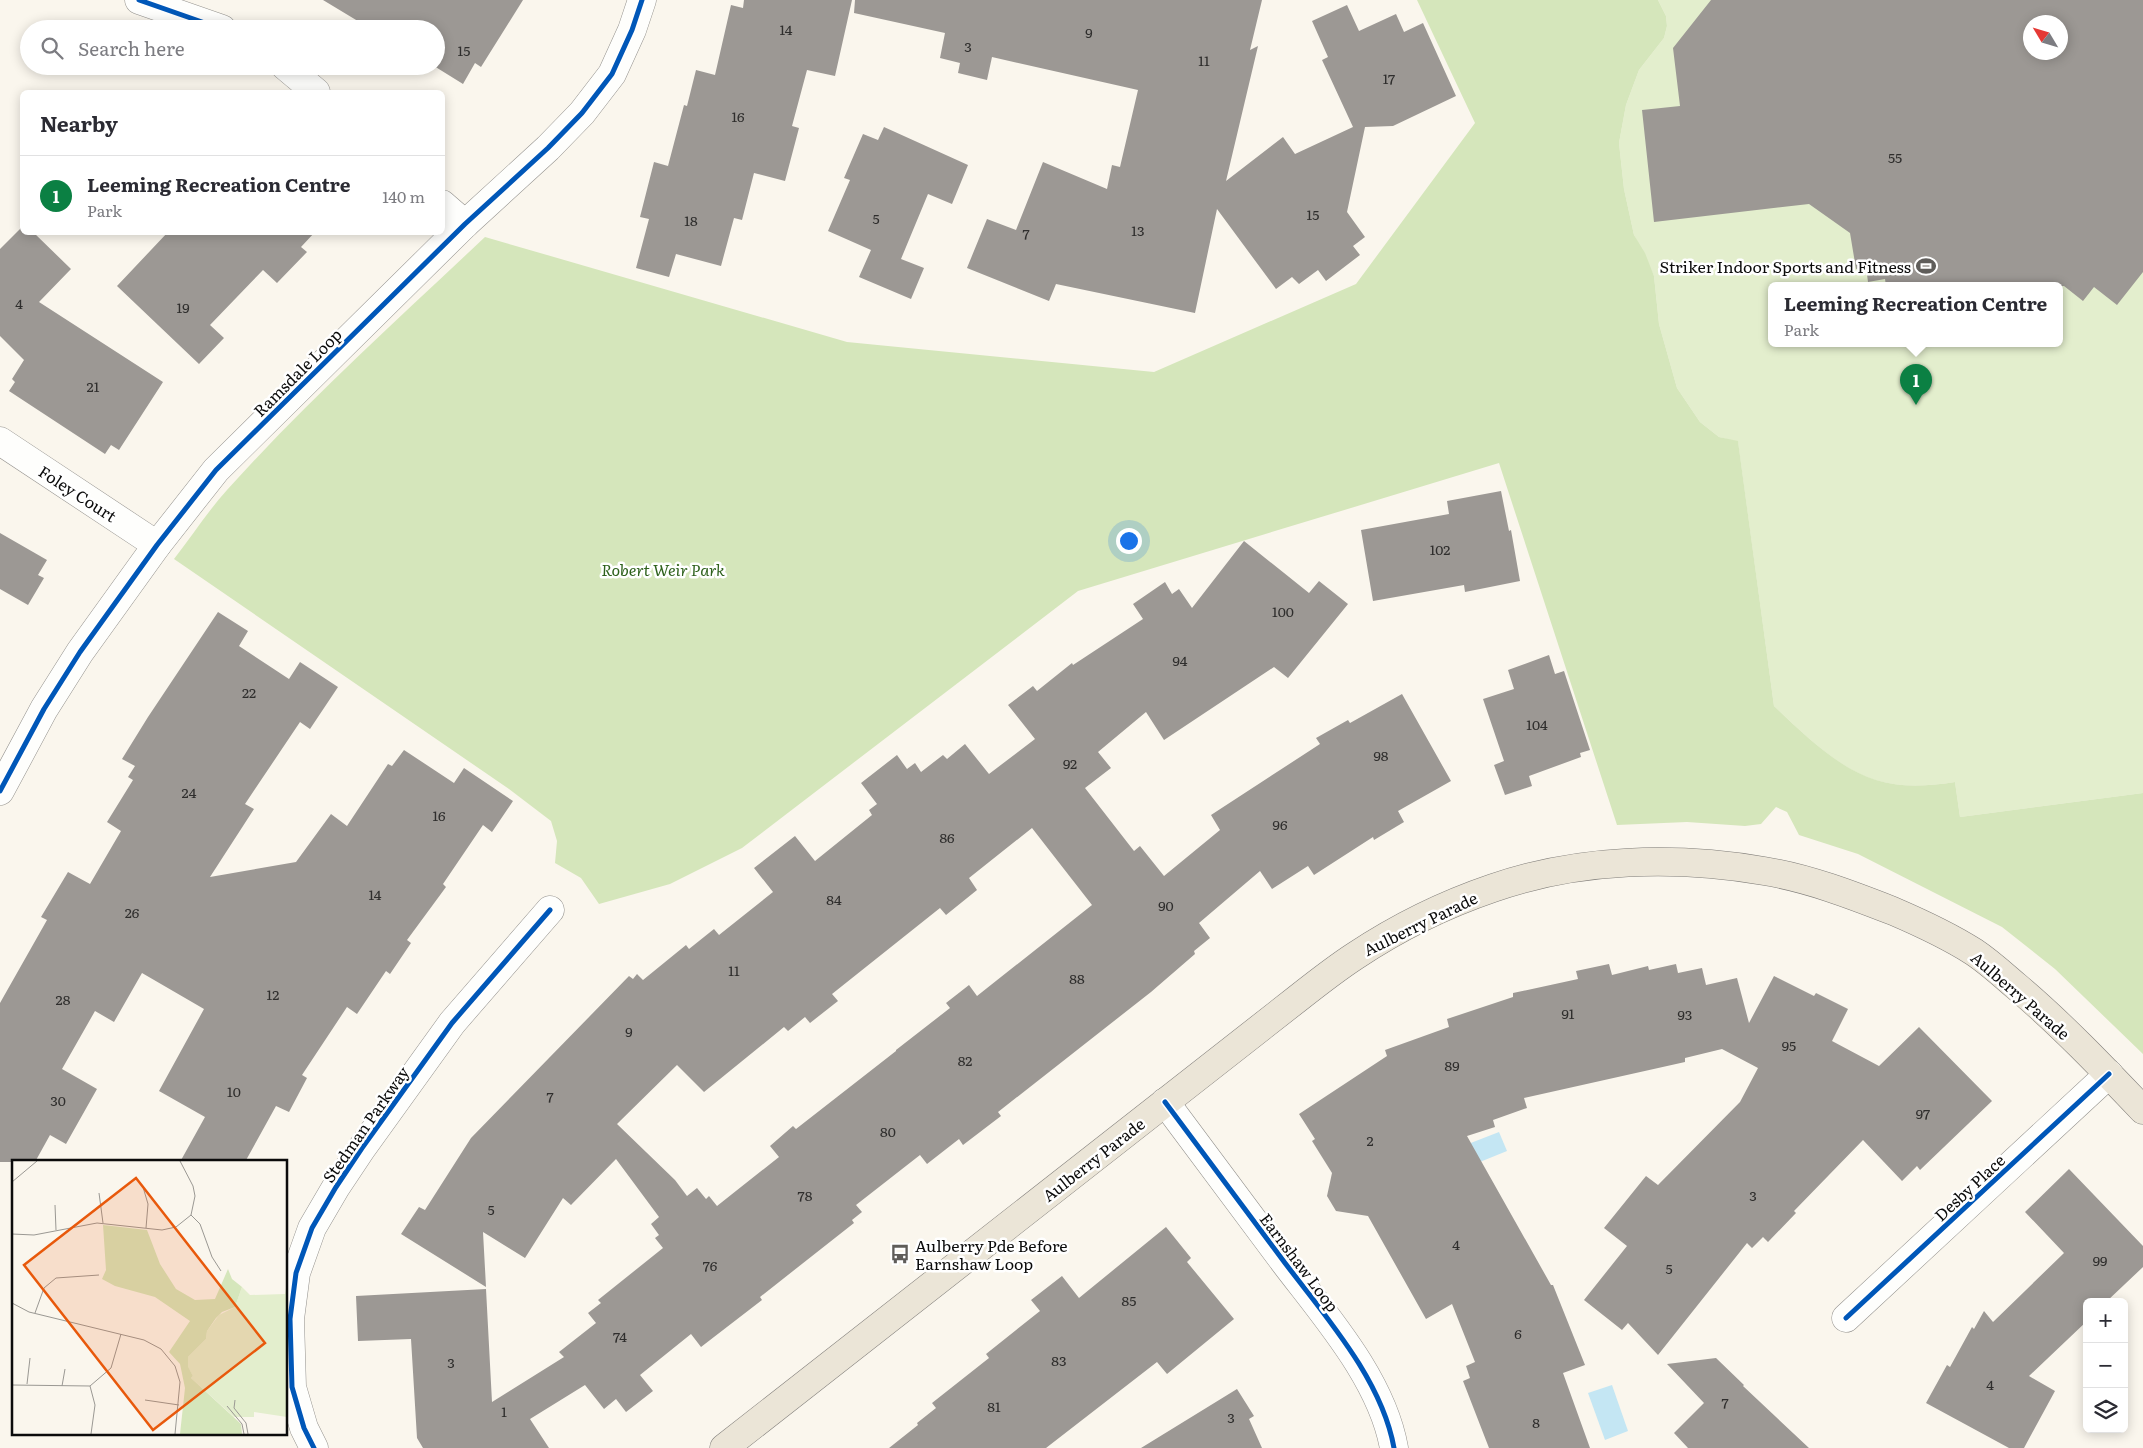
<!DOCTYPE html>
<html lang="en">
<head>
<meta charset="utf-8">
<style>
  :root { --surface:#fff; --page:#f7f7f7; --text:#2b2b33; --muted:#7c7c81; --line:#e1e1e2; --accent:#0b8043 }
  body { margin:0; font-family:Literata,serif; background:var(--page); color:var(--text) }
  .controls { position:absolute; right:15px; bottom:15px; display:grid; overflow:hidden; border-radius:8px; box-shadow:0 2px 12px #0003 }
  .controls button { width:45px; height:45px; display:grid; place-items:center; padding:0; border:0; border-bottom:1px solid var(--line); background:var(--surface); color:var(--text); font:25px sans-serif }
  .compass { position:absolute; left:2023px; top:15px; width:45px; height:45px; border-radius:50%; background:var(--surface); box-shadow:0 2px 12px #0003; rotate:308deg }
  .you { position:absolute; left:1128px; top:540px; width:18px; height:18px; margin:-12px; border:4px solid #fff; border-radius:50%; background:#1a73e8; box-shadow:0 0 0 8px #1a73e833 }
  .badge { display:grid; place-items:center; width:32px; height:32px; border-radius:50%; background:var(--accent); color:#fff; font-size:16px; font-weight:700 }
  .pin { position:absolute; translate:-50% -41px; filter:drop-shadow(0 1px 2px #0008) }
  .pin::after { content:''; position:absolute; top:26px; width:18px; height:15px; background:inherit; clip-path:polygon(0 0,100% 0,50% 100%) }
  .popup { position:absolute; left:1768px; top:282px; width:295px; height:65px; box-sizing:border-box; display:grid; place-content:center; border-radius:8px; background:var(--surface); filter:drop-shadow(0 1px 4px #0005); font-size:16px; white-space:nowrap; color:var(--muted) }
  .popup b { font-size:19px; color:var(--text) }
  .popup::after { content:''; position:absolute; left:50%; top:100%; margin-left:-10px; border:10px solid transparent; border-top-color:var(--surface) }
  .list { margin:0; padding:0; list-style:none }
  h2 { display:flex; justify-content:space-between; align-items:center; height:65px; margin:0; padding:0 20px; font-size:21px }
  h2 small { font-size:16px; font-weight:400; color:var(--muted) }
  .list li { display:grid; grid-template-columns:32px 1fr auto; gap:15px; align-items:center; box-sizing:border-box; height:80px; padding:0 20px; border-top:1px solid var(--line) }
  .list b { display:block; font-size:19px; white-space:nowrap }
  .list p { margin:0; font-size:16px; white-space:nowrap; color:var(--muted) }
  .list em { font-size:16px; font-style:normal; color:var(--muted) }
  .icon { flex:none; width:28px; height:28px; fill:none; stroke:currentColor; stroke-width:2; stroke-linecap:round; stroke-linejoin:round }
  .map { position:relative; flex:none; width:2143px; height:1448px; overflow:hidden }
  .search { position:absolute; background:var(--surface); box-shadow:0 2px 12px #0003; left:20px; top:20px; width:425px; height:55px; display:flex; align-items:center; gap:12px; box-sizing:border-box; padding:0 18px; border-radius:28px; color:var(--muted); font-size:19px }
  .panel { position:absolute; background:var(--surface); box-shadow:0 2px 12px #0003; left:20px; top:90px; width:425px; height:145px; border-radius:8px }
  .map>svg:first-child { display:block }
  .green { fill:#e3eecd; fill-rule:evenodd }
  .forest { fill:#d5e6bb }
  .water { fill:#c4e6f3 }
  .building { fill:#9c9894; fill-rule:evenodd }
  .lines { fill:none; stroke-linecap:round; stroke-linejoin:round }
  .minor-casing { stroke:#93918d; stroke-width:29 }
  .major-casing { stroke:#807e7a; stroke-width:29 }
  .minor { stroke:#fefefc; stroke-width:28 }
  .major { stroke:#ebe5d7; stroke-width:28 }
  .cycleway-casing { stroke:#fff; stroke-width:8 }
  .cycleway { stroke:#0057b8; stroke-width:5 }
  .labels { text-anchor:middle; dominant-baseline:central; stroke-width:5; stroke-linejoin:round; paint-order:stroke }
  .number-label { font-size:14px; fill:#2f2e2d }
  .poi-label { font-size:16px; fill:#0b0b0b; stroke:#fff; text-anchor:end }
  .street-label { font-size:16px; fill:#0b0b0b; stroke:#fff }
  .park-label { font-size:16px; font-style:italic; fill:#2e611c; stroke:#fff }
  .inset-road { fill:none; stroke:#9a9893; stroke-width:1 }
  .view { fill:#e8590c; fill-opacity:0.15; stroke:#e8590c; stroke-width:2.5 }
  .inset-edge { fill:none; stroke:#0b0b0b; stroke-width:2.5 }
</style>
</head>
<body>
<div class="map">
<svg width="2143" height="1448" viewBox="0 0 2143 1448">
  <rect width="100%" height="100%" fill="#faf6ed"/>
  <path class="green" d="M 1658,0 L 2143,0 L 2143,793 L 1960,817 L 1955,782 C 1929,786 1901,788 1875,780 C 1839,769 1801,732 1774,706 L 1738,442 L 1719,437 L 1700,422 L 1677,388 L 1659,324 L 1654,276 L 1634,235 L 1624,189 L 1619,143 L 1626,105 L 1639,70 L 1664,38 L 1667,26 L 1666,16 ZM 2030,22 L 2060,22 L 2060,52 L 2030,52 ZM 1772,286 L 2060,286 L 2060,344 L 1772,344 Z"/>
  <path class="forest" d="M 1417,0 L 1658,0 L 1666,16 L 1667,26 L 1664,38 L 1639,70 L 1626,105 L 1619,143 L 1624,189 L 1634,235 L 1645,253 L 1654,276 L 1659,324 L 1677,388 L 1700,422 L 1719,437 L 1738,441 L 1774,706 C 1801,732 1839,769 1876,780 C 1901,788 1929,786 1955,782 L 1960,817 L 2143,793 L 2143,1054 L 2055,969 L 2002,927 L 1858,854 L 1799,835 L 1787,812 L 1776,807 L 1761,824 L 1745,826 L 1687,822 L 1617,825 L 1499,463 L 1078,591 L 742,848 L 670,884 L 599,904 L 581,878 L 555,863 L 557,841 L 551,821 L 509,789 L 174,559 C 192,536 208,511 227,490 C 308,400 397,320 485,237 L 847,342 L 1154,372 L 1356,284 L 1475,123 Z"/>
  <g class="water">
    <path d="M 1499,1132 L 1507,1151 L 1470,1166 L 1463,1146 Z"/>
    <path d="M 1612,1385 L 1628,1431 L 1605,1440 L 1588,1393 Z"/>
  </g>
  <g class="building">
    <path d="M 323,0 L 523,0 L 481,67 L 475,63 L 463,84 L 434,66 L 436,66 L 436,29 L 371,29 Z"/>
    <path d="M 744,0 L 852,0 L 835,76 L 807,70 L 792,126 L 799,128 L 785,181 L 754,173 L 742,220 L 734,218 L 721,266 L 676,254 L 669,277 L 636,268 L 649,219 L 640,217 L 654,162 L 668,166 L 684,105 L 687,106 L 696,70 L 715,75 L 731,5 L 743,8 Z"/>
    <path d="M 855,0 L 1262,0 L 1250,50 L 1258,46 L 1226,181 L 1283,137 L 1295,154 L 1353,127 L 1322,60 L 1328,57 L 1312,21 L 1347,5 L 1359,31 L 1396,14 L 1404,32 L 1423,23 L 1456,96 L 1393,126 L 1365,127 L 1347,212 L 1365,237 L 1353,246 L 1360,255 L 1326,281 L 1318,270 L 1299,284 L 1292,277 L 1276,289 L 1217,209 L 1195,313 L 1056,284 L 1049,301 L 967,268 L 987,219 L 1016,230 L 1043,162 L 1107,189 L 1112,165 L 1120,167 L 1138,90 L 992,57 L 987,80 L 958,73 L 960,63 L 940,58 L 945,33 L 854,13 Z"/>
    <path d="M 1711,0 L 2143,0 L 2143,272 L 2117,305 L 2094,287 L 2083,301 L 2064,286 L 1886,286 L 1885,279 L 1868,282 L 1866,267 L 1856,269 L 1850,233 L 1809,204 L 1654,222 L 1642,110 L 1680,106 L 1673,48 ZM 2030,22 L 2060,22 L 2060,52 L 2030,52 Z"/>
    <path d="M 884,127 L 968,165 L 952,204 L 928,194 L 901,259 L 924,268 L 911,299 L 859,277 L 871,250 L 828,231 L 850,180 L 844,178 L 863,134 L 878,140 Z"/>
    <path d="M 22,227 L 22,232 L 33,232 L 71,269 L 39,302 L 163,382 L 119,450 L 111,445 L 105,454 L 9,391 L 15,382 L 12,379 L 24,360 L 0,336 L 0,249 Z"/>
    <path d="M 168,232 L 315,232 L 301,247 L 307,252 L 277,283 L 263,270 L 210,325 L 224,338 L 199,364 L 117,286 Z"/>
    <path d="M 1501,491 L 1509,531 L 1511,530 L 1520,581 L 1465,592 L 1464,585 L 1373,601 L 1361,530 L 1449,514 L 1447,501 Z"/>
    <path d="M 0,533 L 47,560 L 38,575 L 44,578 L 28,605 L 0,589 Z"/>
    <path d="M 1244,541 L 1309,593 L 1319,581 L 1348,604 L 1288,678 L 1274,667 L 1164,740 L 1146,712 L 1098,752 L 1111,768 L 1085,788 L 1134,851 L 1140,846 L 1164,876 L 1220,830 L 1211,815 L 1320,744 L 1316,738 L 1348,720 L 1350,723 L 1402,694 L 1451,781 L 1398,811 L 1404,822 L 1374,840 L 1373,837 L 1314,875 L 1308,866 L 1272,889 L 1260,871 L 1199,923 L 1210,938 L 1194,951 L 1195,954 L 1151,992 L 998,1112 L 1001,1116 L 963,1145 L 959,1139 L 927,1164 L 920,1155 L 856,1205 L 862,1212 L 852,1220 L 854,1223 L 760,1297 L 762,1300 L 701,1347 L 691,1334 L 640,1375 L 653,1391 L 626,1412 L 616,1399 L 604,1409 L 585,1385 L 530,1419 L 549,1448 L 423,1448 L 417,1438 L 411,1339 L 358,1341 L 356,1296 L 486,1289 L 492,1402 L 564,1357 L 559,1352 L 596,1323 L 588,1313 L 601,1303 L 598,1300 L 663,1248 L 655,1238 L 659,1235 L 651,1224 L 659,1217 L 616,1159 L 571,1205 L 563,1198 L 525,1258 L 483,1232 L 486,1287 L 401,1234 L 419,1207 L 425,1210 L 471,1138 L 629,976 L 633,979 L 637,974 L 643,980 L 686,945 L 689,949 L 714,929 L 719,935 L 773,892 L 754,868 L 795,836 L 815,861 L 872,815 L 869,810 L 877,804 L 861,783 L 897,755 L 907,769 L 915,763 L 921,772 L 943,755 L 947,759 L 965,744 L 989,774 L 1035,739 L 1008,705 L 1033,686 L 1037,691 L 1072,663 L 1073,665 L 1143,619 L 1133,604 L 1165,582 L 1172,594 L 1179,589 L 1192,608 ZM 1032,828 L 1092,905 L 977,996 L 969,985 L 946,1003 L 950,1008 L 896,1050 L 896,1051 L 796,1129 L 793,1126 L 770,1146 L 779,1157 L 717,1206 L 709,1196 L 706,1199 L 697,1188 L 687,1196 L 675,1180 L 617,1124 L 677,1065 L 704,1092 L 784,1027 L 788,1031 L 805,1017 L 810,1023 L 838,1001 L 832,994 L 940,908 L 946,915 L 977,890 L 969,878 Z"/>
    <path d="M 218,612 L 248,631 L 239,646 L 289,679 L 300,662 L 338,687 L 310,729 L 300,722 L 245,804 L 254,809 L 210,877 L 296,862 L 331,814 L 347,826 L 388,764 L 392,766 L 404,750 L 454,783 L 464,768 L 513,801 L 492,832 L 483,825 L 443,884 L 446,887 L 407,940 L 411,943 L 390,974 L 386,971 L 357,1014 L 347,1007 L 302,1075 L 307,1078 L 289,1112 L 276,1106 L 245,1162 L 180,1162 L 205,1117 L 159,1091 L 204,1009 L 142,973 L 114,1022 L 95,1011 L 62,1069 L 97,1089 L 66,1144 L 50,1135 L 35,1162 L 0,1162 L 0,1003 L 47,920 L 41,917 L 68,872 L 90,884 L 121,831 L 107,822 L 133,780 L 128,777 L 135,766 L 122,759 L 148,717 Z"/>
    <path d="M 1549,655 L 1555,674 L 1564,671 L 1590,750 L 1580,753 L 1581,757 L 1529,776 L 1532,786 L 1505,795 L 1494,765 L 1504,761 L 1483,699 L 1514,689 L 1508,670 Z"/>
    <path d="M 1609,964 L 1612,975 L 1648,966 L 1649,970 L 1676,964 L 1678,973 L 1702,968 L 1706,985 L 1737,978 L 1749,1023 L 1774,976 L 1814,996 L 1816,993 L 1848,1009 L 1832,1041 L 1879,1066 L 1919,1027 L 1992,1101 L 1920,1170 L 1917,1166 L 1902,1181 L 1863,1140 L 1794,1211 L 1796,1213 L 1768,1242 L 1763,1237 L 1752,1248 L 1747,1243 L 1658,1355 L 1628,1323 L 1622,1330 L 1584,1300 L 1627,1246 L 1604,1228 L 1646,1176 L 1658,1185 L 1740,1102 L 1758,1068 L 1722,1049 L 1685,1058 L 1685,1062 L 1524,1098 L 1527,1108 L 1493,1120 L 1495,1127 L 1467,1136 L 1551,1285 L 1553,1285 L 1585,1365 L 1563,1373 L 1590,1448 L 1489,1448 L 1463,1381 L 1470,1378 L 1466,1366 L 1475,1362 L 1452,1304 L 1426,1319 L 1368,1216 L 1336,1211 L 1327,1196 L 1332,1173 L 1312,1141 L 1315,1139 L 1299,1114 L 1387,1056 L 1385,1050 L 1449,1027 L 1447,1019 L 1513,997 L 1513,993 L 1578,979 L 1576,971 Z"/>
    <path d="M 2069,1169 L 2143,1246 L 2143,1267 L 2106,1302 L 2087,1302 L 2087,1321 L 2029,1376 L 2055,1391 L 2024,1448 L 2009,1448 L 1926,1403 L 1947,1365 L 1950,1367 L 1972,1327 L 1974,1329 L 1984,1311 L 1993,1322 L 2064,1253 L 2025,1212 Z"/>
    <path d="M 1166,1227 L 1191,1258 L 1187,1262 L 1234,1319 L 1167,1374 L 1157,1362 L 1046,1448 L 889,1448 L 918,1425 L 917,1423 L 936,1408 L 932,1403 L 989,1358 L 986,1354 L 1040,1311 L 1031,1300 L 1062,1276 L 1079,1298 Z"/>
    <path d="M 1716,1358 L 1744,1385 L 1743,1386 L 1809,1448 L 1688,1448 L 1674,1433 L 1704,1403 L 1667,1364 Z"/>
    <path d="M 1237,1389 L 1254,1416 L 1249,1419 L 1262,1448 L 1141,1448 Z"/>
  </g>
  <g class="lines">
    <defs>
      <g id="minor">
        <path d="M 139,0 L 222,29"/>
        <path d="M 285,66 L 316,92"/>
        <path d="M 442,204 L 465,224"/>
        <path d="M 0,441 L 157,545"/>
        <path d="M 0,791 L 44,709 L 80,652 L 157,545 L 216,470 L 465,224 L 548,148 L 582,113 L 612,74 L 632,30 L 642,0"/>
        <path d="M 1165,1102 C 1205,1156 1245,1210 1285,1263 C 1326,1317 1382,1380 1394,1448"/>
        <path d="M 1846,1318 L 2109,1074"/>
        <path d="M 314,1448 L 304,1428 L 292,1387 L 290,1319 L 296,1273 L 312,1228 L 336,1187 L 362,1148 L 452,1023 L 550,910"/>
      </g>
      <path id="major" d="M 724,1448 L 1297,999 C 1316,984 1335,969 1355,956 C 1397,928 1446,904 1493,888 C 1579,858 1676,856 1764,871 C 1808,878 1852,895 1893,911 C 1921,923 1949,936 1974,952 C 1989,962 2002,974 2016,986 C 2061,1024 2102,1067 2143,1110"/>
    </defs>
    <use href="#minor" class="minor-casing"/>
    <use href="#major" class="major-casing"/>
    <use href="#minor" class="minor"/>
    <use href="#major" class="major"/>
    <defs>
      <g id="cycleway">
        <path d="M 139,0 L 222,29"/>
        <path d="M 0,791 L 44,709 L 80,652 L 157,545 L 216,470 L 465,224 L 548,148 L 582,113 L 612,74 L 632,30 L 642,0"/>
        <path d="M 1165,1102 C 1205,1156 1245,1210 1285,1263 C 1326,1317 1382,1380 1394,1448"/>
        <path d="M 1846,1318 L 2109,1074"/>
        <path d="M 314,1448 L 304,1428 L 292,1387 L 290,1319 L 296,1273 L 312,1228 L 336,1187 L 362,1148 L 452,1023 L 550,910"/>
      </g>
    </defs>
    <use href="#cycleway" class="cycleway-casing"/>
    <use href="#cycleway" class="cycleway"/>
  </g>
  <defs>
    <symbol id="stadium-bare" viewBox="-9 -9 18 18"><path d="M0-5a6.5 5 0 1 0 0 10a6.5 5 0 1 0 0-10ZM-3.5-1.8h7v3.6h-7Z" fill="#5f5d5a" stroke="#fff" stroke-width="2.5" paint-order="stroke"/></symbol>
    <symbol id="bus-bare" viewBox="-9 -9 18 18"><path d="M-5-6H5V4H4V6H2V4H-2V6H-4V4H-5ZM-3.5-4V0h7V-4ZM-3.5 1.2v1.5H-2V1.2ZM2 1.2v1.5H3.5V1.2Z" fill="#5f5d5a" stroke="#fff" stroke-width="2.5" paint-order="stroke"/></symbol>
  </defs>
  <g fill-rule="evenodd">
    <use href="#stadium-bare" x="1912" y="252" width="28" height="28"/>
    <use href="#bus-bare" x="886" y="1240" width="28" height="28"/>
  </g>
  <g class="labels">
    <g class="number-label">
      <text x="786" y="29">14</text>
      <text x="1089" y="32">9</text>
      <text x="968" y="46">3</text>
      <text x="464" y="50">15</text>
      <text x="1204" y="60">11</text>
      <text x="1389" y="78">17</text>
      <text x="738" y="116">16</text>
      <text x="1895" y="157">55</text>
      <text x="1313" y="214">15</text>
      <text x="876" y="218">5</text>
      <text x="691" y="220">18</text>
      <text x="1138" y="230">13</text>
      <text x="1026" y="233">7</text>
      <text x="19" y="303">4</text>
      <text x="183" y="307">19</text>
      <text x="93" y="386">21</text>
      <text x="1440" y="549">102</text>
      <text x="1283" y="611">100</text>
      <text x="1180" y="660">94</text>
      <text x="249" y="692">22</text>
      <text x="1537" y="724">104</text>
      <text x="1381" y="755">98</text>
      <text x="1070" y="763">92</text>
      <text x="189" y="792">24</text>
      <text x="439" y="815">16</text>
      <text x="1280" y="824">96</text>
      <text x="947" y="837">86</text>
      <text x="375" y="894">14</text>
      <text x="834" y="899">84</text>
      <text x="1166" y="905">90</text>
      <text x="132" y="912">26</text>
      <text x="734" y="970">11</text>
      <text x="1077" y="978">88</text>
      <text x="273" y="994">12</text>
      <text x="63" y="999">28</text>
      <text x="1568" y="1013">91</text>
      <text x="1685" y="1014">93</text>
      <text x="629" y="1031">9</text>
      <text x="1789" y="1045">95</text>
      <text x="965" y="1060">82</text>
      <text x="1452" y="1065">89</text>
      <text x="234" y="1091">10</text>
      <text x="550" y="1096">7</text>
      <text x="58" y="1100">30</text>
      <text x="1923" y="1113">97</text>
      <text x="888" y="1131">80</text>
      <text x="1370" y="1140">2</text>
      <text x="805" y="1195">78</text>
      <text x="1753" y="1195">3</text>
      <text x="491" y="1209">5</text>
      <text x="1456" y="1244">4</text>
      <text x="2100" y="1260">99</text>
      <text x="710" y="1265">76</text>
      <text x="1669" y="1268">5</text>
      <text x="1129" y="1300">85</text>
      <text x="1518" y="1333">6</text>
      <text x="620" y="1336">74</text>
      <text x="1059" y="1360">83</text>
      <text x="451" y="1362">3</text>
      <text x="1990" y="1384">4</text>
      <text x="1725" y="1402">7</text>
      <text x="994" y="1406">81</text>
      <text x="504" y="1411">1</text>
      <text x="1231" y="1417">3</text>
      <text x="1536" y="1422">8</text>
    </g>
    <g class="poi-label">
      <text x="1911" y="266">Striker Indoor Sports and Fitness</text>
      <text x="915" y="1245" text-anchor="start">Aulberry Pde Before<tspan x="915" dy="18">Earnshaw Loop</tspan></text>
    </g>
    <g class="street-label">
      <text transform="translate(297 372) rotate(-45)">Ramsdale Loop</text>
      <text transform="translate(78 493) rotate(33)">Foley Court</text>
      <text transform="translate(1420 923) rotate(-26)">Aulberry Parade</text>
      <text transform="translate(2021 995) rotate(41)">Aulberry Parade</text>
      <text transform="translate(365 1124) rotate(-55)">Stedman Parkway</text>
      <text transform="translate(1093 1159) rotate(-38)">Aulberry Parade</text>
      <text transform="translate(1969 1187) rotate(-43)">Desby Place</text>
      <text transform="translate(1300 1262) rotate(53)">Earnshaw Loop</text>
    </g>
    <g class="park-label">
      <text x="663" y="569">Robert Weir Park</text>
    </g>
  </g>
  <g transform="translate(12 1160)">
    <rect width="275" height="275" fill="#faf6ed"/>
    <path d="M 275,122 L 275,257 L 242,252 L 242,257 L 222,257 L 179,218 L 181,216 L 176,208 L 176,197 L 194,179 L 195,171 L 207,155 L 223,147 L 230,127 L 238,135 L 273,134 Z" fill="#e3eecd"/>
    <path d="M 91,65 L 135,70 L 148,104 L 164,129 L 183,140 L 203,139 L 216,109 L 220,119 L 230,127 L 223,147 L 210,152 L 204,158 L 195,171 L 194,179 L 176,197 L 176,207 L 181,216 L 179,218 L 229,264 L 230,274 L 168,274 L 173,228 L 168,204 L 157,192 L 178,161 L 143,137 L 103,126 L 90,119 L 94,110 Z" fill="#d5e6bb"/>
    <path class="inset-road" d="M 0,22 L 25,1M 131,27 L 136,44 L 134,68M 87,33 L 91,63M 43,45 L 44,70M 179,55 L 188,64 L 200,97 L 209,111M 0,74 L 22,75 L 85,63 L 150,70 L 164,67 L 179,55 L 183,36 L 181,26 L 168,1M 0,143 L 17,152 L 132,180 L 149,189 L 163,206 L 168,222 L 163,274M 23,153 L 32,128 L 44,118 L 87,115M 15,224 L 18,198M 0,225 L 78,226 L 99,208 L 109,174M 50,226 L 53,209M 78,226 L 83,245 L 79,274M 133,240 L 167,245M 223,240 L 222,248 L 234,263 L 236,274M 215,246 L 230,264 L 232,274"/>
    <path class="view" d="M 124,18 L 253,183 L 141,270 L 12,105 Z"/>
    <rect width="275" height="275" class="inset-edge"/>
  </g>
</svg>
<div class="controls">
<button>+</button>
<button>−</button>
<button><svg class="icon" aria-label="layers" viewBox="0 0 24 24"><path d="M12 4l9 5-9 5-9-5zM3 14l9 5 9-5"/></svg></button>
</div>
<svg class="compass" viewBox="-18 -18 36 36"><path d="M0-13l5 13h-10z" fill="#e53935"/><path d="M0 13l5-13h-10z" fill="#7c7c81"/></svg>
<div class="you"></div>
<div class="pin badge" style="left:1916px;top:405px">1</div>
<div class="popup"><b>Leeming Recreation Centre</b>Park</div>
<div class="search"><svg class="icon" aria-label="search" viewBox="0 0 24 24"><circle cx="10" cy="10" r="6"/><path d="M15 15l6 6"/></svg>Search here</div>
<section class="panel">
<h2>Nearby<small></small></h2>
<ul class="list">
<li><span class="badge">1</span><div><b>Leeming Recreation Centre</b><p>Park</p></div><em>140 m</em></li>
</ul>
</section>
</div>
</body>
</html>
